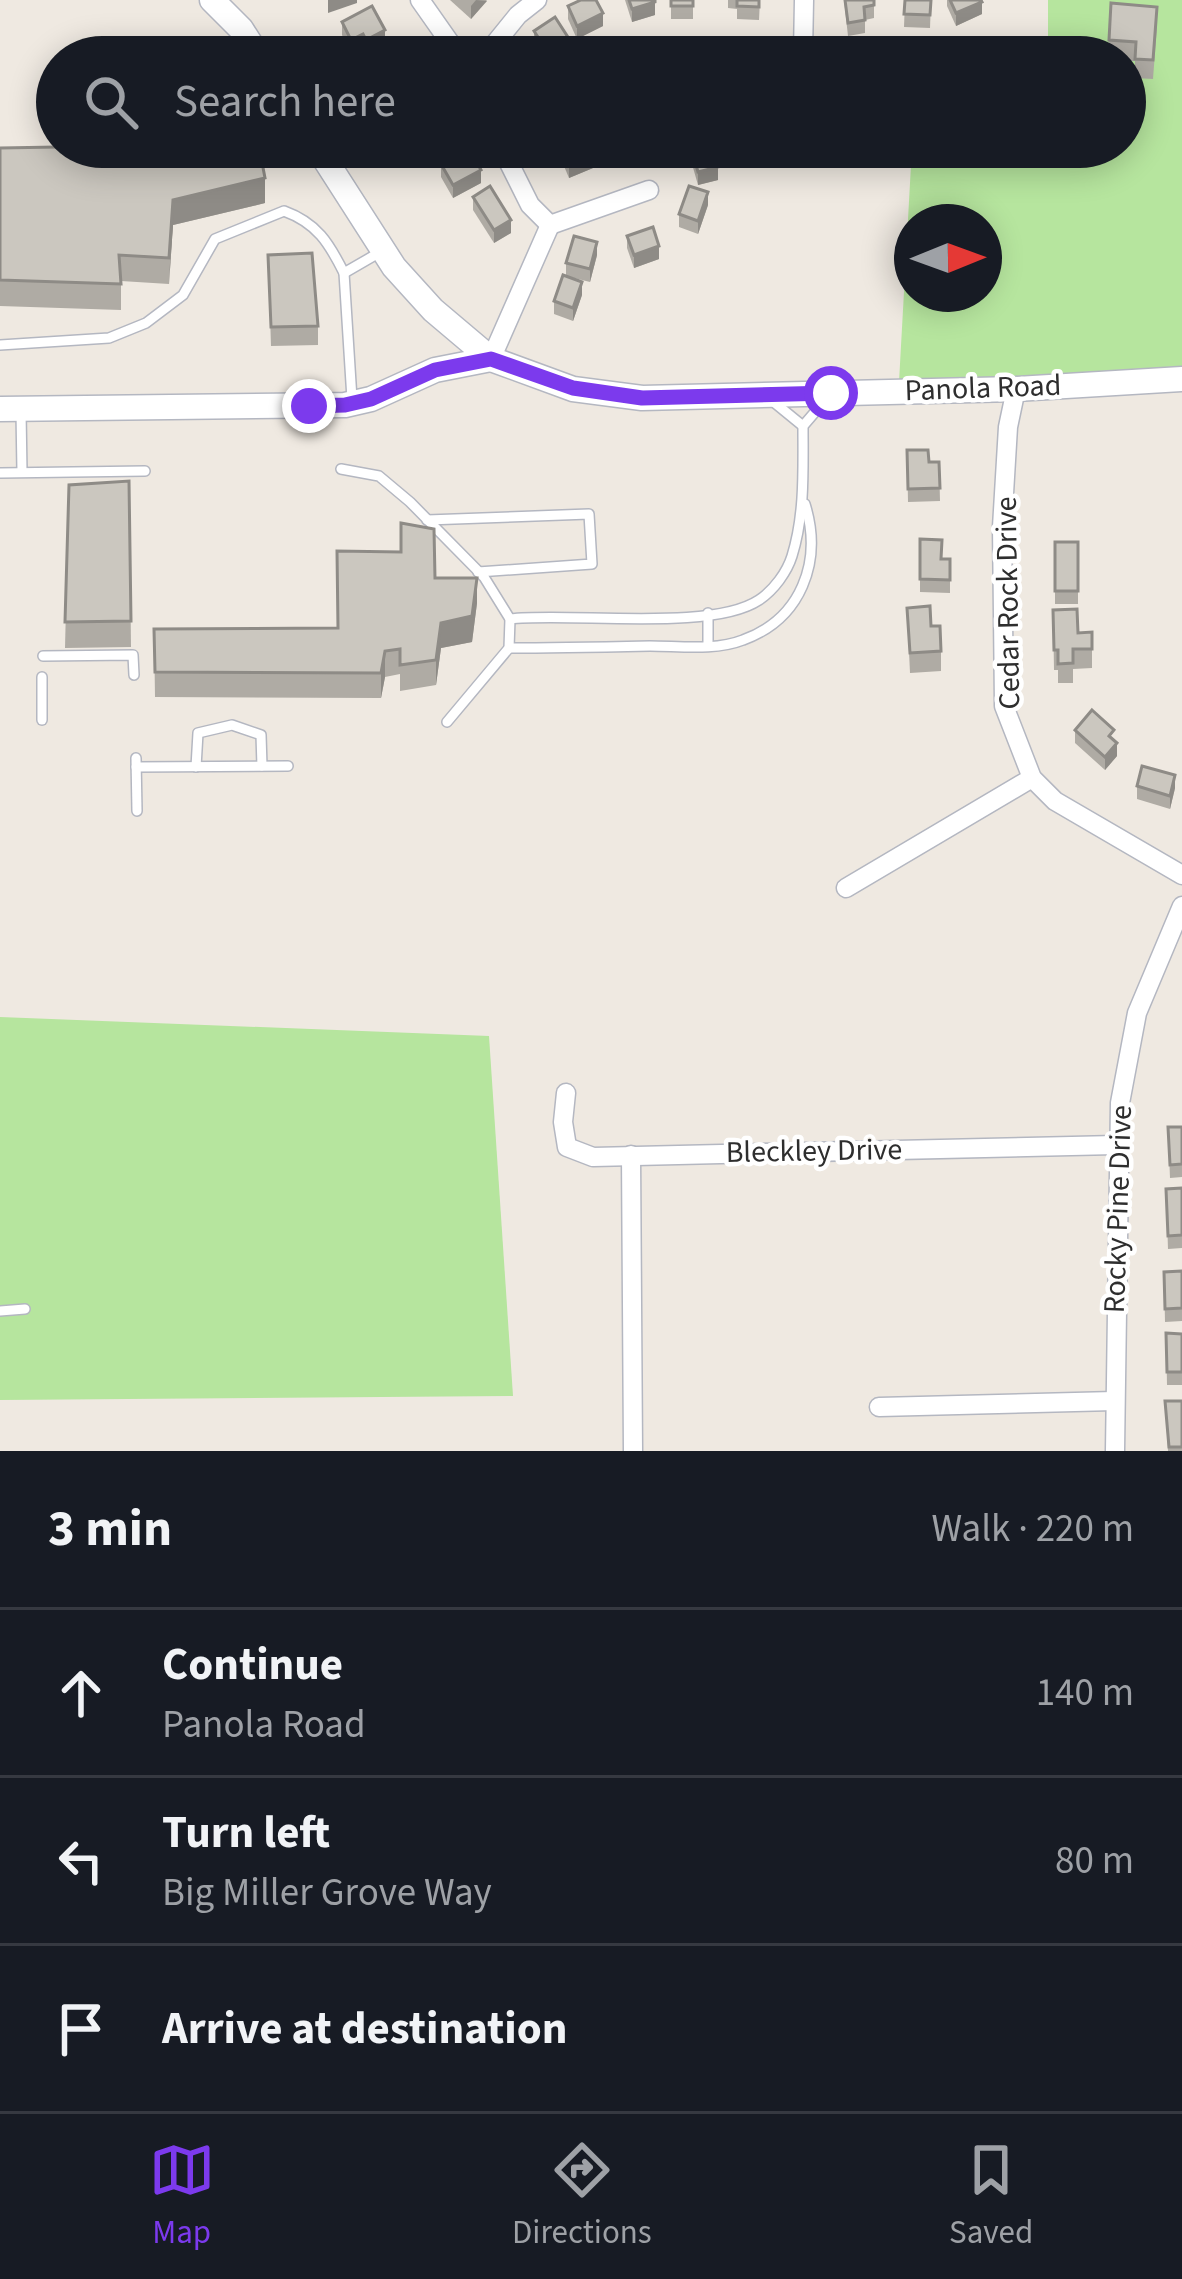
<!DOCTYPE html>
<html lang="en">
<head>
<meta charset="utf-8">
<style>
  :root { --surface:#171b24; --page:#242831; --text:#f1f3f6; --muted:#9ea1a6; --line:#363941; --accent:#7c3aed }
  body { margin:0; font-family:"Source Sans 3",sans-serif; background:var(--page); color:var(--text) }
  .compass { position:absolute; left:894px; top:204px; width:108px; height:108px; border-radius:50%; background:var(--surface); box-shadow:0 6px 30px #0003; rotate:89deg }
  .stop { position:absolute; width:36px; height:36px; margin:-27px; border:9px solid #7c3aed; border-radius:50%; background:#fff }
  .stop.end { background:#7c3aed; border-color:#fff; box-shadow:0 3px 12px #0008 }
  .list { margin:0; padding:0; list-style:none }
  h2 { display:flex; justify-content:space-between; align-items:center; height:156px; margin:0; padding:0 48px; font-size:51px }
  h2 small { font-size:39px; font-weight:400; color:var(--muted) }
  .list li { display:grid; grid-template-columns:78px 1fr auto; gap:36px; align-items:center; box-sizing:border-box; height:168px; padding:0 48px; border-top:3px solid var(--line) }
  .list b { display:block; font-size:45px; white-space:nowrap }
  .list p { margin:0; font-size:39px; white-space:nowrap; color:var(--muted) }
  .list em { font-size:39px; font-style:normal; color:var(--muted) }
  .icon { flex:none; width:66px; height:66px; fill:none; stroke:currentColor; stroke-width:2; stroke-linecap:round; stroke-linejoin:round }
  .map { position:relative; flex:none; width:1182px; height:1451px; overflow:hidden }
  .search { position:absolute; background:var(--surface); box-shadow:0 6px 30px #0003; left:36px; right:36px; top:36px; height:132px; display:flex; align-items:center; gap:30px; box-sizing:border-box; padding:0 42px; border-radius:66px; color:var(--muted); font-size:45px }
  .sheet { height:660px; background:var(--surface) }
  nav { display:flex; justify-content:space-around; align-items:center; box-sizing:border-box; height:168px; border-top:3px solid var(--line); background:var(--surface); font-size:33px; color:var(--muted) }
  nav a { display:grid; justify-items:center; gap:6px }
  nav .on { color:var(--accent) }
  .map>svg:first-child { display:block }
  .green { fill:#b6e59e; fill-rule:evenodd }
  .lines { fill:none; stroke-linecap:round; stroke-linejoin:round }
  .lane-casing { stroke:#b4b7c1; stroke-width:12 }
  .street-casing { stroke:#b4b7c1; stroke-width:21 }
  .secondary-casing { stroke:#b4b7c1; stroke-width:27 }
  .lane { stroke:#fff; stroke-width:9 }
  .street { stroke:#fff; stroke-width:18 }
  .secondary { stroke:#fff; stroke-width:24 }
  .wall { fill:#afaba4 }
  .shaded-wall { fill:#8e8b86 }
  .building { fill:#cbc7bf; stroke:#8e8b86; stroke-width:3 }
  .route { stroke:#7c3aed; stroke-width:15 }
  .labels { text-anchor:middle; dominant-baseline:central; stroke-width:9; stroke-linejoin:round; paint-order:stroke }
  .street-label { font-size:30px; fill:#2e2e2e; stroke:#fff }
</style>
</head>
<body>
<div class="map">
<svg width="1182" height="1451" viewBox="0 0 1182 1451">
  <rect width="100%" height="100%" fill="#efe9e1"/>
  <g class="green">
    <path d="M 1048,0 L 1182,0 L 1182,370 L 1008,388 L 899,382 L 912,147 L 1125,147 L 1125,57 L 1048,57 ZM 912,222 L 984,222 L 984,294 L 912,294 Z"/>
    <path d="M 0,1017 L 489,1036 L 513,1396 L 0,1400 Z"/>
  </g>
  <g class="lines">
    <defs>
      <g id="lane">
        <path d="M 344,273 L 352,399"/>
        <path d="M 0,345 L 109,338 L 146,323 L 183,295 L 215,239 L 284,211 C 317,223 329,243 344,273 L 382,251"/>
        <path d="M 770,399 L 803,426"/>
        <path d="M 21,412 L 22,472"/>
        <path d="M 341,469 L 379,476 L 410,502 L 484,577 L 510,619 L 509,648 L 447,722"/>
        <path d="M 1,473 L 145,471"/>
        <path d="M 427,520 L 589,514 L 592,564 L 478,572"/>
        <path d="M 708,613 L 708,646"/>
        <path d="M 510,619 C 571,612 711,632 759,600 C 774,590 787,572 792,556 C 805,514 803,470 803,426 L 827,398"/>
        <path d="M 509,648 C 556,648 603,647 650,646 C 679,646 715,651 743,640 C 801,619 823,562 805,504"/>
        <path d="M 43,656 L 133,655 L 134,675"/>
        <path d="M 42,720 L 42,677"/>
        <path d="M 136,758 L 137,811"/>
        <path d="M 136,767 L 288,766"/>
        <path d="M 196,767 L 198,733 L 232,725 L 261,735 L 262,766"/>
        <path d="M 0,1311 L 25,1309"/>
      </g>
      <g id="street">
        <path d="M 420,0 L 460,57"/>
        <path d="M 803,53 L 804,0"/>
        <path d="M 484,57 L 518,15 L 537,0"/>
        <path d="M 501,147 L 530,205 L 550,225"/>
        <path d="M 550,225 L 649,190"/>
        <path d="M 491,359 L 550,225"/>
        <path d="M 1016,389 L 1008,427 L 1002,527 L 1004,706 L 1032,778 L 1055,801 L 1182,875"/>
        <path d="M 846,888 L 1032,778"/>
        <path d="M 566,1093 L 563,1122 L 567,1147 L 593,1157 L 1116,1145"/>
        <path d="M 631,1155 L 633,1451"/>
        <path d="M 879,1407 L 1114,1401"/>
        <path d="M 1115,1451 L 1120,1103 L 1137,1013 L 1182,906"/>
      </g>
      <g id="secondary">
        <path d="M 212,0 L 241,29 L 259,57"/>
        <path d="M 317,147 L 394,267 L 433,310 L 491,359 L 573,389 L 642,398 L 1016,389 L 1182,379"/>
        <path d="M 0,409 L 345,405 L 371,399 L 435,370 L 491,359"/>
      </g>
    </defs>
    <use href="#lane" class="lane-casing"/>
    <use href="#street" class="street-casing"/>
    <use href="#secondary" class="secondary-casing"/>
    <use href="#lane" class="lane"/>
    <use href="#street" class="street"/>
    <use href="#secondary" class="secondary"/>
  </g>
  <g class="wall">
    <path d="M 450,0 L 487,0 L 471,19 Z"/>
    <path d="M 625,0 L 655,0 L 655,15 L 632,22 Z"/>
    <rect x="671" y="0" width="22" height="19"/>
    <path d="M 728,0 L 760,0 L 759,20 L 737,19 L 737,9 L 728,8 Z"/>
    <path d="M 844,0 L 874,0 L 874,18 L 865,20 L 865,33 L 848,36 Z"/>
    <path d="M 905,0 L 931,0 L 930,28 L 904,27 Z"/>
    <path d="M 947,0 L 981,0 L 982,14 L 956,26 L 947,6 Z"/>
    <path d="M 568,6 L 603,26 L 577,39 L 568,19 Z"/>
    <path d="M 342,22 L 385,43 L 405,57 L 379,55 L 379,46 L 366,53 L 363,47 L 351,53 L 342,35 Z"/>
    <path d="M 1157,26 L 1153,79 L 1135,78 L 1135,61 L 1125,61 L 1125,57 L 1109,57 L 1109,40 Z"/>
    <path d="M 534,31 L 573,57 L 542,57 L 534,44 Z"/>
    <path d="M 425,147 L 463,147 L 463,152 L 481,183 L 453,198 L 441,177 L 441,164 L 459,155 L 445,158 L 443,151 L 427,155 Z"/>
    <path d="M 556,147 L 590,147 L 593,168 L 569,178 Z"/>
    <path d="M 690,147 L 718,180 L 698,185 L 690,157 Z"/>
    <path d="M 0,148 L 265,203 L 173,225 L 169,284 L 121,281 L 121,310 L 0,306 Z"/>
    <path d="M 473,197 L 511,233 L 494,243 L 473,210 Z"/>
    <path d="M 708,205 L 698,234 L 679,227 L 679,214 Z"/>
    <path d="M 627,236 L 659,259 L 634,268 L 627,248 Z"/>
    <path d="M 268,255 L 318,326 L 318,345 L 271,346 Z"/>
    <path d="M 597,255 L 590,282 L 566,276 L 566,263 Z"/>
    <path d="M 582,295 L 573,321 L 554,314 L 554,301 Z"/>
    <path d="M 907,450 L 929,462 L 939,462 L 940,501 L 908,502 Z"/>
    <path d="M 129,481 L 131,647 L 65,648 L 69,485 Z"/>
    <path d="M 920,539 L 942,559 L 950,559 L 950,593 L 920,592 Z"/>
    <rect x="1055" y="542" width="23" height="62"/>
    <path d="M 435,578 L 477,603 L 472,642 L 441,648 L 436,685 L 400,691 L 400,674 L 385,677 L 381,698 L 155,697 L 154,629 L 338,628 Z"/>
    <path d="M 907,608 L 931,626 L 941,651 L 941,671 L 910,673 Z"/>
    <path d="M 1053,610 L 1078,633 L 1092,632 L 1092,668 L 1073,669 L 1073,683 L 1058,683 L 1058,670 L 1054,670 Z"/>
    <path d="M 1075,730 L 1114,740 L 1117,756 L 1105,770 L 1075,743 Z"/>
    <path d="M 1137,786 L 1175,788 L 1170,809 L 1137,799 Z"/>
    <path d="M 1168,1127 L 1182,1127 L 1182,1177 L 1170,1178 Z"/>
    <path d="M 1182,1188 L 1182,1248 L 1168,1249 L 1166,1189 Z"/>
    <path d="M 1182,1271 L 1182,1321 L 1165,1322 L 1164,1272 Z"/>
    <path d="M 1166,1333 L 1182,1334 L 1182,1385 L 1167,1385 Z"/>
    <path d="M 1165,1401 L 1182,1401 L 1182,1451 L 1168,1451 Z"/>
  </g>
  <g class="shaded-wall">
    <path d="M 328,0 L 357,0 L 357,3 L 328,13 Z"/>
    <path d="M 476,0 L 487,1 L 471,19 L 471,6 Z"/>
    <path d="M 655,2 L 655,15 L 632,22 L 632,9 Z"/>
    <path d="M 982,2 L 982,14 L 956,26 L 956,13 Z"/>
    <path d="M 603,13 L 603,26 L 577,39 L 577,26 Z"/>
    <path d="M 385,30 L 385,43 L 366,53 L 366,40 Z"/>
    <path d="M 363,34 L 363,47 L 351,53 L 351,40 Z"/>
    <path d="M 573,45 L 573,57 L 554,57 Z"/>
    <path d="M 427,147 L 443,147 L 443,151 L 427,155 Z"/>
    <path d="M 445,147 L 463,147 L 463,154 L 445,158 Z"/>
    <path d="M 593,155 L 593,168 L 569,178 L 569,165 Z"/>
    <path d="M 718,167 L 718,180 L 698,185 L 698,172 Z"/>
    <path d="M 481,170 L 481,183 L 453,198 L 453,185 Z"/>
    <path d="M 265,178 L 265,203 L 173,225 L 169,284 L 173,200 Z"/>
    <path d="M 708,192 L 708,205 L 698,234 L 698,221 Z"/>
    <path d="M 511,220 L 511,233 L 494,243 L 494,230 Z"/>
    <path d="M 597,242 L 597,255 L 590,282 L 590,269 Z"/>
    <path d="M 659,246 L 659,259 L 634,268 L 634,255 Z"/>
    <path d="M 582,282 L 582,295 L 573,321 L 573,308 Z"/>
    <path d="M 477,578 L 477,603 L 472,642 L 441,648 L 436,685 L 436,660 L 441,623 Z"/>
    <path d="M 385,651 L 385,677 L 381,698 L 381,673 Z"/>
    <path d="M 1117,743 L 1117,756 L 1105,770 L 1105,757 Z"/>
    <path d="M 1175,775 L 1175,788 L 1170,809 L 1170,796 Z"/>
  </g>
  <g class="building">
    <path d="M 581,0 L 596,0 L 603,13 L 577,26 L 568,6 Z"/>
    <path d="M 629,0 L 655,0 L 655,2 L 632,9 Z"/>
    <rect x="671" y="0" width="22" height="6"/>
    <path d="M 737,0 L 759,0 L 759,7 L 737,6 Z"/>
    <path d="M 845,0 L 874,0 L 874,5 L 864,7 L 865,20 L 848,23 Z"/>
    <path d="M 905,0 L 931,0 L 930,15 L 904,14 Z"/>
    <path d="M 950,0 L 981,0 L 982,2 L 956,13 Z"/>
    <path d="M 1111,3 L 1157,7 L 1153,60 L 1135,59 L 1136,42 L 1109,40 Z"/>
    <path d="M 372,6 L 385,30 L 366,40 L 363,34 L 351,40 L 342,22 Z"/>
    <path d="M 555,17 L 573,45 L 551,57 L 534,31 Z"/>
    <path d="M 395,38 L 405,57 L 375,57 L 382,53 L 379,46 Z"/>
    <path d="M 755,39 L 756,57 L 721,57 L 720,41 Z"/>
    <path d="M 859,49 L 877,54 L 876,57 L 857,57 Z"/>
    <path d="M 57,147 L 259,147 L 265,178 L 173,200 L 169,258 L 119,255 L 121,284 L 0,280 L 0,148 Z"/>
    <path d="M 561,147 L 590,147 L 593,155 L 569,165 Z"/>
    <path d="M 691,147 L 713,147 L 718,167 L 698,172 Z"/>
    <path d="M 470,149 L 481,170 L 453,185 L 441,164 Z"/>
    <path d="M 490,186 L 511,220 L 494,230 L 473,197 Z"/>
    <path d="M 689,186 L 708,192 L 698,221 L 679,214 Z"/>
    <path d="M 653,227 L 659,246 L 634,255 L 627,236 Z"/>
    <path d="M 574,236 L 597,242 L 590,269 L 566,263 Z"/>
    <path d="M 312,253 L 318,326 L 271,327 L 268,255 Z"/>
    <path d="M 563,275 L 582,282 L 573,308 L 554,301 Z"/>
    <path d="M 907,450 L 928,450 L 929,462 L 939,462 L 940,488 L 908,489 Z"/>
    <path d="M 129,481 L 131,621 L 65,622 L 69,485 Z"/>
    <path d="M 401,523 L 434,529 L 435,578 L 477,578 L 472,616 L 441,623 L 436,660 L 400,665 L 400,649 L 385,651 L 381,673 L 155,672 L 154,629 L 338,628 L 337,551 L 401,552 Z"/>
    <path d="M 920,539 L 942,540 L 941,559 L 950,559 L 950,580 L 920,579 Z"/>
    <rect x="1055" y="542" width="23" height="49"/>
    <path d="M 930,606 L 931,626 L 940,626 L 941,651 L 910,653 L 907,608 Z"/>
    <path d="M 1077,609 L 1078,633 L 1092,632 L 1092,649 L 1073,649 L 1073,663 L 1058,664 L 1058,650 L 1054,650 L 1053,610 Z"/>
    <path d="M 1092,710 L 1114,730 L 1109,736 L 1117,743 L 1105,757 L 1075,730 Z"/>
    <path d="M 1142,766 L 1175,775 L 1170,796 L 1137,786 Z"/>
    <path d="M 1168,1127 L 1182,1127 L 1182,1164 L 1170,1165 Z"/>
    <path d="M 1182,1188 L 1182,1235 L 1168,1236 L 1166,1189 Z"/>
    <path d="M 1182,1271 L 1182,1308 L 1165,1309 L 1164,1272 Z"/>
    <path d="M 1166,1333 L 1182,1334 L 1182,1372 L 1167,1372 Z"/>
    <path d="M 1165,1401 L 1182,1401 L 1182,1447 L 1169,1447 Z"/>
  </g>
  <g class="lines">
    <path class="route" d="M 309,406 L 345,405 L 371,399 L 435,370 L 491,359 L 573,388 L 642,398 L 831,393"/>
  </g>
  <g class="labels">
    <g class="street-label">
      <text transform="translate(983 388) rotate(-2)">Panola Road</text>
      <text transform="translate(1008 603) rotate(-91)">Cedar Rock Drive</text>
      <text transform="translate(814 1151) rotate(-1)">Bleckley Drive</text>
      <text transform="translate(1118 1209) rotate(-88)">Rocky Pine Drive</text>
    </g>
  </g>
</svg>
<svg class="compass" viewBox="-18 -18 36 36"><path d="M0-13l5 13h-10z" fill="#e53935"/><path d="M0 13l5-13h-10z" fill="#9ea1a6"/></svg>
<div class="stop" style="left:831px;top:393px"></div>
<div class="stop end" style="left:309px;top:406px"></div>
<div class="search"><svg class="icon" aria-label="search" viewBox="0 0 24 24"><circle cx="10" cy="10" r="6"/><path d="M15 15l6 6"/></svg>Search here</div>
</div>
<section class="sheet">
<h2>3 min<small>Walk · 220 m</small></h2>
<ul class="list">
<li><svg class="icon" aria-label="ahead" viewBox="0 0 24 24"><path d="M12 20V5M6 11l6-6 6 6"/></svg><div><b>Continue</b><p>Panola Road</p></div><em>140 m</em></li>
<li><svg class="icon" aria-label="left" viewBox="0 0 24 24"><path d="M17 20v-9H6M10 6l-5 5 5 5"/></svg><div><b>Turn left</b><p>Big Miller Grove Way</p></div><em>80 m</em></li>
<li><svg class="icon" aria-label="arrive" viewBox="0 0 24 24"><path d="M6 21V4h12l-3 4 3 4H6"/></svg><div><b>Arrive at destination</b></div></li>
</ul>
</section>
<nav>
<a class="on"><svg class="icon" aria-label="map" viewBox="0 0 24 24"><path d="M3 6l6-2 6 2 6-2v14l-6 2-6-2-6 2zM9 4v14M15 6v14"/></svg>Map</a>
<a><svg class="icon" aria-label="directions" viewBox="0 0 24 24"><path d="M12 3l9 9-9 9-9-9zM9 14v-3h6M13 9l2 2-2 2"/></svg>Directions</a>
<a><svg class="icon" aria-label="saved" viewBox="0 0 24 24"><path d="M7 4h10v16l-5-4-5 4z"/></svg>Saved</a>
</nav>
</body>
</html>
